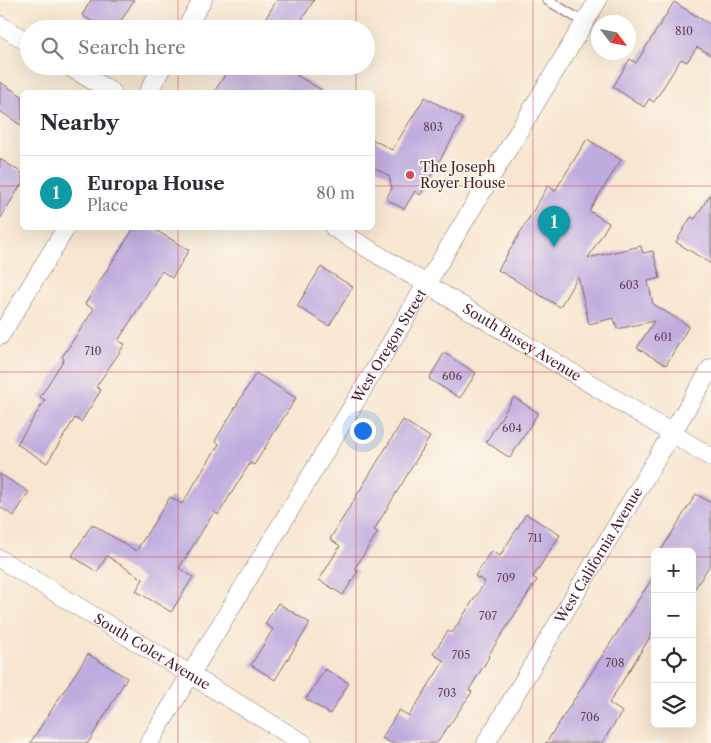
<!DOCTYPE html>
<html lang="en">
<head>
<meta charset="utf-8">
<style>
  :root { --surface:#fff; --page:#f2f2f3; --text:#2b2b33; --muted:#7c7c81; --line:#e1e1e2; --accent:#d1495b }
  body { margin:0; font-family:"Libre Caslon Text",serif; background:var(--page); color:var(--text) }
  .controls { position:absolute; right:15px; bottom:15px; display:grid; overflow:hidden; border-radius:8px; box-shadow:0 5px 20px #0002 }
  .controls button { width:45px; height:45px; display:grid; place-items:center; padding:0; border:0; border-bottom:1px solid var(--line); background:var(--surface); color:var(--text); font:25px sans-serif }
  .compass { position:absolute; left:591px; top:15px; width:45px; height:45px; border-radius:50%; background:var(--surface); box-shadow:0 5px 20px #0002; rotate:122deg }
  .you { position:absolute; left:362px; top:430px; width:18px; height:18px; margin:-12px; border:4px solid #fff; border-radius:50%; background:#1a73e8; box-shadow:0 0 0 8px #1a73e833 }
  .badge { display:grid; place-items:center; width:32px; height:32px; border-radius:50%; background:var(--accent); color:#fff; font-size:16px; font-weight:700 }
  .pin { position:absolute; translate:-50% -41px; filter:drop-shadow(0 1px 2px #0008) }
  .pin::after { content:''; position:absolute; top:26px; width:18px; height:15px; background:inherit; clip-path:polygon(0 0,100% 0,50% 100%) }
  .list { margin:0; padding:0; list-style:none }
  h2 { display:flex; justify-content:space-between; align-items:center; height:65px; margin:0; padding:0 20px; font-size:21px }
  h2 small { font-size:16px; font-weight:400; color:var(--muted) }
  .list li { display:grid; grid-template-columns:32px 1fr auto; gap:15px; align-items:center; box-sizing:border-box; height:75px; padding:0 20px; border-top:1px solid var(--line) }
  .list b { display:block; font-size:19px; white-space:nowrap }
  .list p { margin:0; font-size:16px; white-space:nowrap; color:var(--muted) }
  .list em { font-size:16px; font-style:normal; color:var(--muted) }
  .icon { flex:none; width:28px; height:28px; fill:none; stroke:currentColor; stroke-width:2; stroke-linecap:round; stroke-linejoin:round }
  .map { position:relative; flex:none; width:711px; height:743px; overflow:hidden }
  .search { position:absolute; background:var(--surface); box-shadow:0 5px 20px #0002; left:20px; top:20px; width:355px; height:55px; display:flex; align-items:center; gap:12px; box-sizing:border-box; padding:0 18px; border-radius:28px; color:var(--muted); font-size:19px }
  .panel { position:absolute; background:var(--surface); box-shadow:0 5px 20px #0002; left:20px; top:90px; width:355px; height:140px; border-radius:8px }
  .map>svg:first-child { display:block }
  .building { fill:#bfacde }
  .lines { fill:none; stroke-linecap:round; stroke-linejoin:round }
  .service-casing { stroke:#876565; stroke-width:11 }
  .minor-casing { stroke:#876565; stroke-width:19 }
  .service { stroke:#fff; stroke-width:9 }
  .minor { stroke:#fff; stroke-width:18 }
  .grid { fill:none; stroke:#d1495b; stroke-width:1; stroke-opacity:0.55 }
  .poi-dot { fill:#d1495b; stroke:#fbf7ec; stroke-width:2 }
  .labels { text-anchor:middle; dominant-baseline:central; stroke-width:4; stroke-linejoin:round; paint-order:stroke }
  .number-label { font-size:11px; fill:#674258 }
  .poi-label { font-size:14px; fill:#4a1f2b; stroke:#fbf7ec; text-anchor:start }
  .street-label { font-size:14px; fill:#4a1f2b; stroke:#fbf7ec }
</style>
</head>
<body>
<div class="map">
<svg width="711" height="743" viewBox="0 0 711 743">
  <rect width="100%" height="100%" fill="#fbf7ec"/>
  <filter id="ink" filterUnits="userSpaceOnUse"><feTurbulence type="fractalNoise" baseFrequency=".02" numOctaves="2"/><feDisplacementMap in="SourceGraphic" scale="10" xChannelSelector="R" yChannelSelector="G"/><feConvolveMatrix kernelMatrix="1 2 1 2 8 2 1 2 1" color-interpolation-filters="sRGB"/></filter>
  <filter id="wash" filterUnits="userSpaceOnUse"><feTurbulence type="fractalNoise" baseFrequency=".0096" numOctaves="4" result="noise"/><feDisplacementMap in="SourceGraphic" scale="20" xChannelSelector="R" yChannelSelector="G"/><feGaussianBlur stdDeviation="1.12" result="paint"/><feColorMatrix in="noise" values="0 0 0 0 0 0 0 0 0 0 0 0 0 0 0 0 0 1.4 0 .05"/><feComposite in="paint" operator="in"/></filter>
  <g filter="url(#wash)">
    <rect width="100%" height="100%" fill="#f7e6d0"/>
    <g id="blocks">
      <g class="building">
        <path d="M 91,0 L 134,0 L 116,29 L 104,29 L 82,15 Z"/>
        <path d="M 277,0 L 314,0 L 296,29 L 259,29 Z"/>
        <path d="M 674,2 L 711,25 L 711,55 L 697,47 L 687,62 L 681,59 L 654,102 L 649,99 L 644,107 L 613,87 L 630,59 L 636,63 Z"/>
        <path d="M 231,66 L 297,66 L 293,73 L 325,92 L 214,92 Z"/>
        <path d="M 0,82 L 22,96 L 22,126 L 0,111 Z"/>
        <path d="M 425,97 L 462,118 L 462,121 L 420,195 L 415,191 L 404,209 L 386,199 L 392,188 L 389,176 L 372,166 L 372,139 L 392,150 Z"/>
        <path d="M 587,139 L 621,160 L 589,211 L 609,223 L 588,258 L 641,246 L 643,253 L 653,251 L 660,278 L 648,281 L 653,304 L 689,326 L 666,365 L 637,348 L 654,321 L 617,329 L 614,318 L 589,324 L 578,276 L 560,307 L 498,270 L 548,186 L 555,191 Z"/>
        <path d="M 0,159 L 22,173 L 22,183 L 0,219 Z"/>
        <path d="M 711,193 L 711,264 L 676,242 L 691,217 L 695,219 Z"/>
        <path d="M 134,228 L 152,228 L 189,250 L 172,278 L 162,271 L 118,341 L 125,344 L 96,387 L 101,390 L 81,422 L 75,418 L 47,463 L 17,444 L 45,400 L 40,397 L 64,359 L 62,357 L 94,309 L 85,304 Z"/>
        <path d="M 321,267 L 353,287 L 329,326 L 297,306 Z"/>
        <path d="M 444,353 L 476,373 L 460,398 L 429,379 Z"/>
        <path d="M 256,373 L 296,398 L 254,465 L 250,463 L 218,515 L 214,512 L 179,568 L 193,577 L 171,612 L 136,591 L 143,579 L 107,556 L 97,572 L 72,556 L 92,524 L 136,551 L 170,497 L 182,504 L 219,444 L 215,441 Z"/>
        <path d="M 514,397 L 538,413 L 510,458 L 486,442 Z"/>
        <path d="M 403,420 L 430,437 L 374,530 L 378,532 L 355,568 L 358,571 L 343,595 L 319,580 L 340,546 L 330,539 Z"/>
        <path d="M 0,474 L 29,492 L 14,516 L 0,507 Z"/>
        <path d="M 696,494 L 711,503 L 711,563 L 692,593 L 692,552 L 660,552 Z"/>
        <path d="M 526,514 L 560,535 L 533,577 L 537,580 L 488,656 L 489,657 L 469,690 L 472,692 L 437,743 L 391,743 L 382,738 L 399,710 L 409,716 L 444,661 L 433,654 L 448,631 L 452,633 L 485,582 L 475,576 L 491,551 L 500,556 Z"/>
        <path d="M 655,574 L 655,629 L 609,703 L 622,712 L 602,743 L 546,743 Z"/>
        <path d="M 278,603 L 310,623 L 275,680 L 251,665 L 273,629 L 265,624 Z"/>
        <path d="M 88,654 L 127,678 L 88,743 L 30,743 Z"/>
        <path d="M 325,669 L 349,683 L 330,714 L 306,699 Z"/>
      </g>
    </g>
  </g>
  <g filter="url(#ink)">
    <use href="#blocks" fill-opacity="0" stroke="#876565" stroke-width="1"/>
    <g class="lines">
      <defs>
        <path id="service" d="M 547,0 L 584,22"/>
        <g id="minor">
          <path d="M 0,25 L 29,43"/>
          <path d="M 185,29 L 203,0"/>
          <path d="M 68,66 L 112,92"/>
          <path d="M 148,92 L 163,66"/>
          <path id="s1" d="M 334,228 L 711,457"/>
          <path d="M 0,336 L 66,228"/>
          <path id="s2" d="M 0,559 L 303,743"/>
          <path id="s3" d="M 149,743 L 598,0"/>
          <path id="s4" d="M 486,743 L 711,368"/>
        </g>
      </defs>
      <use href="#service" class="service-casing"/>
      <use href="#minor" class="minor-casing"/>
      <use href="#service" class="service"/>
      <use href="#minor" class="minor"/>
    </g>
  </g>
  <path class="grid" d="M 178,0 L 178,29M 356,0 L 356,29M 533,0 L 533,743M 178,66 L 178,92M 356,66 L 356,92M 0,186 L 22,186M 372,186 L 711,186M 178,228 L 178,743M 356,228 L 356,743M 0,372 L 711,372M 0,557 L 655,557M 692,557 L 711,557"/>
  <circle class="poi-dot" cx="410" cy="175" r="5"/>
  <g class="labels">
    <g class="number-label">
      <text x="684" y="31">810</text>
      <text x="433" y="127">803</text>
      <text x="629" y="285">603</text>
      <text x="663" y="337">601</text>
      <text x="93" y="351">710</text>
      <text x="452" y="376">606</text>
      <text x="512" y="428">604</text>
      <text x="535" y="538">711</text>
      <text x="506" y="578">709</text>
      <text x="488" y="616">707</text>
      <text x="461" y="655">705</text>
      <text x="615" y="663">708</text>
      <text x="447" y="693">703</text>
      <text x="590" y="717">706</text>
    </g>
    <g class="poi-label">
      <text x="420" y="167">The Joseph<tspan x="420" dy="16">Royer House</tspan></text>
    </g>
    <g class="street-label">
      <text stroke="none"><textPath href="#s1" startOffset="220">South Busey Avenue</textPath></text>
      <text stroke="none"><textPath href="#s3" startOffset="464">West Oregon Street</textPath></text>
      <text stroke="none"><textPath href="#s4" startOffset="219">West California Avenue</textPath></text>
      <text stroke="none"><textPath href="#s2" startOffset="178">South Coler Avenue</textPath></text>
    </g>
  </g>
</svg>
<div class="controls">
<button>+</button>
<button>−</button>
<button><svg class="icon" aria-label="locate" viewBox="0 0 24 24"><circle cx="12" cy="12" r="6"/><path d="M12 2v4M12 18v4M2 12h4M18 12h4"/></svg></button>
<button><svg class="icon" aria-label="layers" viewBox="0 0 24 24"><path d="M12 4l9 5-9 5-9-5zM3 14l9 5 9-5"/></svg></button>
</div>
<svg class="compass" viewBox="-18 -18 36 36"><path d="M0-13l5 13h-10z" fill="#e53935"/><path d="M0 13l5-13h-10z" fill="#7c7c81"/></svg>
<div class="you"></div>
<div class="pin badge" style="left:554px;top:247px;background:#0f9aa8">1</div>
<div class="search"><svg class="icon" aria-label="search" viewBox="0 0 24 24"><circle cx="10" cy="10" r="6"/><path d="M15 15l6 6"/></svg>Search here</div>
<section class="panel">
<h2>Nearby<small></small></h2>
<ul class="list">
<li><span class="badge" style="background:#0f9aa8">1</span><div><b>Europa House</b><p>Place</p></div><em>80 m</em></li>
</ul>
</section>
</div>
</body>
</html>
